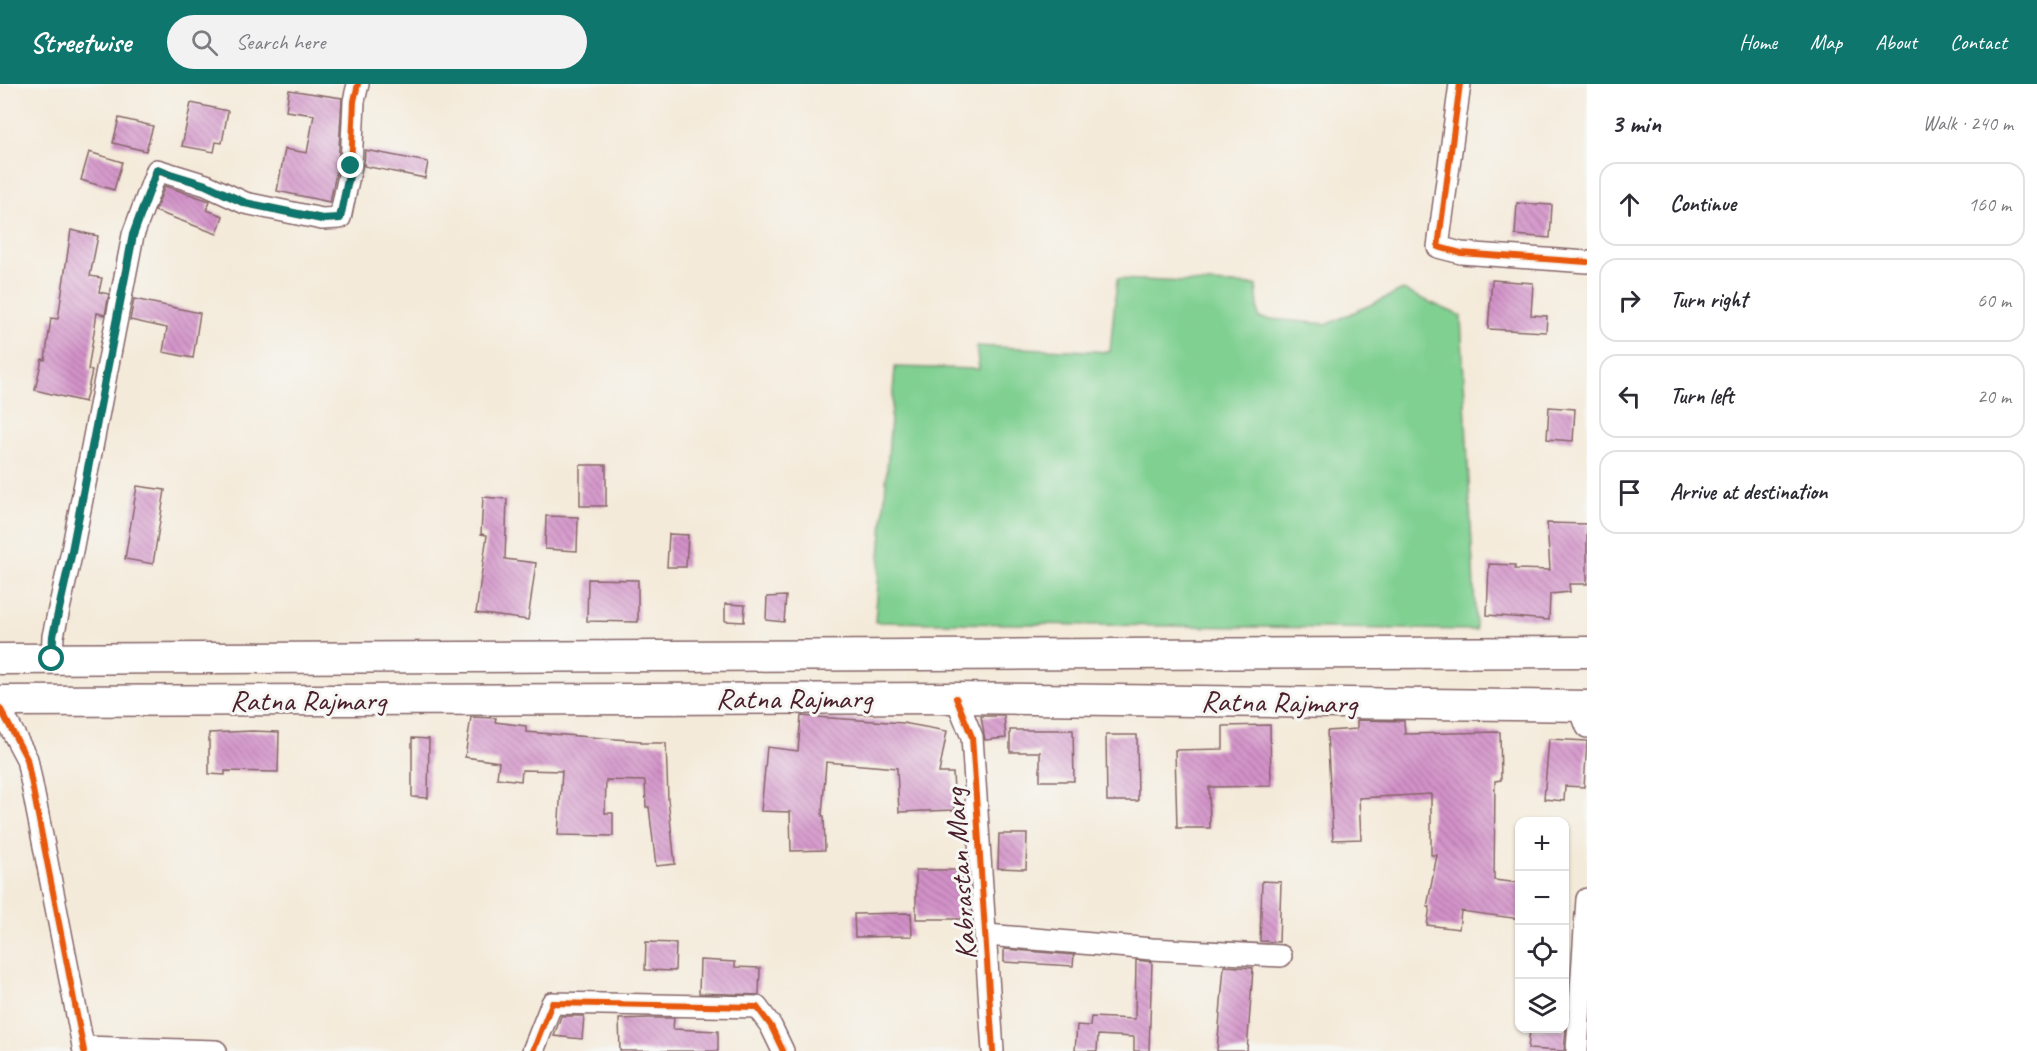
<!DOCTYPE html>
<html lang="en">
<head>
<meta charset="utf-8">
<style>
  :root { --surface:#fff; --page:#f2f2f3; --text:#2b2b33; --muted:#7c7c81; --line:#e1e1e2; --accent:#0f766e }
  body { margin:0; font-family:Caveat,sans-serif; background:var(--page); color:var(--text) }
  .controls { position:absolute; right:18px; bottom:18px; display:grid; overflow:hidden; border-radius:12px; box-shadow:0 2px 4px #0004 }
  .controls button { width:54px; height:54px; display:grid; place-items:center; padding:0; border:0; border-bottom:2px solid var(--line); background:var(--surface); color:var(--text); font:30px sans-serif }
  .stop { position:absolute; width:18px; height:18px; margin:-14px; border:4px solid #0f766e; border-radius:50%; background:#fff }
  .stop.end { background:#0f766e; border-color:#fff; box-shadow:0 2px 6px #0008 }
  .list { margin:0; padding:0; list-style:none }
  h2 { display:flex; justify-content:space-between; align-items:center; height:78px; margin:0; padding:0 24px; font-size:26px }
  h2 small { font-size:20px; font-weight:400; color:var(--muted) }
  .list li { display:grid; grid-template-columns:39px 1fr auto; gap:18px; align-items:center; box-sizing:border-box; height:84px; margin:0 12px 12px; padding:0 12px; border:2px solid var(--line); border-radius:18px }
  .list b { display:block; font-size:22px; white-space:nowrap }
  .list em { font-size:20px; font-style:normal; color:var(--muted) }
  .icon { flex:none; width:33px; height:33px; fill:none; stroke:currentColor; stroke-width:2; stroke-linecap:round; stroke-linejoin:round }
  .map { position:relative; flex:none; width:1587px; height:967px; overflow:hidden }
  header { display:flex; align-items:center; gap:36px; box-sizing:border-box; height:84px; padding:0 30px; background:var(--accent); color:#fff }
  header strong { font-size:28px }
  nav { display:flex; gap:33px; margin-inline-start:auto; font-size:21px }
  .search { width:420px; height:54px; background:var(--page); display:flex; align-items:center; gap:15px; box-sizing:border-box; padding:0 21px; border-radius:33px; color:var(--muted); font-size:22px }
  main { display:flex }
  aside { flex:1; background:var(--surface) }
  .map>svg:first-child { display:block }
  .green { fill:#7fd091; stroke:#64785e; stroke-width:1.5 }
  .building { fill:url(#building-back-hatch) }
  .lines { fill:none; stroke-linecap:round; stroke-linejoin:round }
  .minor-casing { stroke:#866668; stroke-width:24 }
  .highway-casing { stroke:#866668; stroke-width:33 }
  .minor { stroke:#fff; stroke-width:21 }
  .highway { stroke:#fff; stroke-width:30 }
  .cycleway-casing { stroke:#f6f6f2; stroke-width:10 }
  .cycleway { stroke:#e8590c; stroke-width:6 }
  .route { stroke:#0f766e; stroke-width:8 }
  .labels { text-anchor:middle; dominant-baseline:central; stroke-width:6; stroke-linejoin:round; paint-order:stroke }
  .street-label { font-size:30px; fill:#4a1f2b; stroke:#f6f6f2 }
</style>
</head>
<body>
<header>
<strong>Streetwise</strong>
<div class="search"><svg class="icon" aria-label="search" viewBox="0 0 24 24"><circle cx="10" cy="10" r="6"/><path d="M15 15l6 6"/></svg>Search here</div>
<nav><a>Home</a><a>Map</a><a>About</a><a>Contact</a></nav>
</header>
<main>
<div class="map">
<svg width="1587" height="967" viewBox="0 0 1587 967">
  <defs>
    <pattern id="building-back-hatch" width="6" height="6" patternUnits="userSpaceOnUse" patternTransform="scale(1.5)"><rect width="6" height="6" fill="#d392c9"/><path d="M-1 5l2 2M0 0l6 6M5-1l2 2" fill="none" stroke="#ad77a3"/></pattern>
  </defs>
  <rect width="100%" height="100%" fill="#f6f6f2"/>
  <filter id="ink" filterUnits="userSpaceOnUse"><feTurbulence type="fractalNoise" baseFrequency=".0167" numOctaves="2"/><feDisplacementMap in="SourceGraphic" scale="12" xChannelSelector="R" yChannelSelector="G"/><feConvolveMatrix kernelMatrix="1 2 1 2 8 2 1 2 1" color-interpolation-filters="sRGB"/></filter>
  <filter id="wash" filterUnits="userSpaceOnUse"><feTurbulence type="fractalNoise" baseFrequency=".008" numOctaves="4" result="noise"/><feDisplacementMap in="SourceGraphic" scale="24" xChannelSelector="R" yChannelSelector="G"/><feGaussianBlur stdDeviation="1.35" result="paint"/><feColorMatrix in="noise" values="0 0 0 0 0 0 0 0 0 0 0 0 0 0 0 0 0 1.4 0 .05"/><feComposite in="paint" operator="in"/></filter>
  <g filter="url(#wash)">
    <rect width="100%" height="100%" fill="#f4ead9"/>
    <path class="green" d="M 1117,195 L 1256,201 L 1259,234 L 1328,240 L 1403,206 L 1461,232 L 1476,546 L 875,538 L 895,283 L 979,285 L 976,262 L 1110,268 Z"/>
    <g id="blocks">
      <g class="building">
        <path d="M 289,6 L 342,14 L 338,80 L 330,118 L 277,107 L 285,65 L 307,69 L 314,31 L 286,27 Z"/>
        <path d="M 191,19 L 228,27 L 222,59 L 216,58 L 214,68 L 182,62 Z"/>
        <path d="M 119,34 L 153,42 L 146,67 L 113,59 Z"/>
        <path d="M 365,66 L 428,78 L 425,94 L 364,82 Z"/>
        <path d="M 89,68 L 122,78 L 114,106 L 81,96 Z"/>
        <path d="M 165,102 L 210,117 L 207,126 L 223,132 L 217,150 L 155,127 Z"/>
        <path d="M 1517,119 L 1552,121 L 1550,154 L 1515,151 Z"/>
        <path d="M 71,146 L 98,152 L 90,192 L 102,194 L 99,208 L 109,210 L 105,231 L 97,229 L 88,286 L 92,287 L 85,318 L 35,306 L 42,275 L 45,276 L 51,234 L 58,235 Z"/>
        <path d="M 1492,196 L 1533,199 L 1531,231 L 1547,232 L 1546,248 L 1488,245 Z"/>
        <path d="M 134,215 L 200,229 L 193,274 L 163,268 L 167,244 L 130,236 Z"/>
        <path d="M 1549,323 L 1575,325 L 1573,357 L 1547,355 Z"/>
        <rect x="580" y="381" width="26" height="41"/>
        <path d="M 137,402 L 165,406 L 153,480 L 125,475 Z"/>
        <path d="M 483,413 L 507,415 L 505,475 L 536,479 L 528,536 L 476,529 L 487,451 L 481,450 Z"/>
        <path d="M 546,432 L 578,433 L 577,467 L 545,465 Z"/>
        <path d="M 1547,439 L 1587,440 L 1587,500 L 1569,500 L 1570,508 L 1550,510 L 1549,536 L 1487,531 L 1489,480 L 1515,481 L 1515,485 L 1550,486 Z"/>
        <path d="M 669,450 L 688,451 L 686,483 L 667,483 Z"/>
        <path d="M 588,495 L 638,496 L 638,538 L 587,537 Z"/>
        <path d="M 786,512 L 784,538 L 766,536 L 767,513 Z"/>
        <path d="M 725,520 L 745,521 L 744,538 L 725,537 Z"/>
        <path d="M 801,632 L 903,639 L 947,647 L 939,689 L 953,689 L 955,726 L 899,728 L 897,684 L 826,678 L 822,732 L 824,732 L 825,766 L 791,767 L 790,728 L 761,727 L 767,663 L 798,667 Z"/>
        <path d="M 981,632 L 1004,632 L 1006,654 L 985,656 Z"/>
        <path d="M 471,633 L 496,634 L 495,638 L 526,642 L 526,648 L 641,657 L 641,659 L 666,659 L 668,715 L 675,780 L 656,782 L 649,723 L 646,723 L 645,697 L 606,696 L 605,729 L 613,729 L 613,752 L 558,751 L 562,687 L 522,686 L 521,697 L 497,694 L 499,678 L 465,673 Z"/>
        <path d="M 1357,636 L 1404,637 L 1405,650 L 1500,648 L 1501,696 L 1495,697 L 1494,796 L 1520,799 L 1520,835 L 1461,827 L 1459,845 L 1427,841 L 1430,823 L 1427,823 L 1437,771 L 1431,771 L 1431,710 L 1359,714 L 1361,755 L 1333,756 L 1327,647 L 1357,645 Z"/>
        <path d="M 1270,641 L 1271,702 L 1209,703 L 1210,744 L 1177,744 L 1175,666 L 1223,665 L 1223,642 Z"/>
        <path d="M 1010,646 L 1073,646 L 1074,697 L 1040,697 L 1040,668 L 1010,668 Z"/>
        <path d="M 252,647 L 279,648 L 278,688 L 225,687 L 225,691 L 209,690 L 209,649 Z"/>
        <path d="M 1106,651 L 1137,651 L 1138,717 L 1107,717 Z"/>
        <path d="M 412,654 L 429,655 L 428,714 L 412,713 Z"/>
        <path d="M 1549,655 L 1587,657 L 1584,703 L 1565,702 L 1564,717 L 1544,715 Z"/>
        <path d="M 999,750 L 1027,750 L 1026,785 L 998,784 Z"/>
        <path d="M 916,786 L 968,786 L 969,835 L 916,835 Z"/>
        <path d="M 1262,797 L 1281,798 L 1279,858 L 1260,857 Z"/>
        <path d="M 911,829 L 912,852 L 855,853 L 854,830 Z"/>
        <path d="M 646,858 L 676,859 L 675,887 L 645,886 Z"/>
        <path d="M 1004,865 L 1074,871 L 1073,882 L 1004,878 Z"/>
        <path d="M 700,876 L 735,878 L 735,883 L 760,884 L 759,911 L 699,909 Z"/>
        <path d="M 1136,876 L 1152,878 L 1149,967 L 1134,967 L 1134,953 L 1098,951 L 1097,967 L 1075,967 L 1077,941 L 1090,942 L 1091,933 L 1135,935 Z"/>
        <path d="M 1224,882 L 1253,884 L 1247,967 L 1217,967 Z"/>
        <path d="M 561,932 L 584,932 L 582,955 L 554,952 Z"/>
        <path d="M 650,934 L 674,934 L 673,945 L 718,947 L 718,967 L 620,967 L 619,935 Z"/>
        <path d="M 1530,945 L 1566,945 L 1564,967 L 1528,965 Z"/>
      </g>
    </g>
  </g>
  <g filter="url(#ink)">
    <use href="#blocks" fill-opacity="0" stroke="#866668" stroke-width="1.5"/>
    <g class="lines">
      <defs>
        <g id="minor">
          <path d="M 1460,0 L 1438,163 L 1461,169 L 1587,178"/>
          <path d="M 52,575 L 53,552 L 72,467 L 133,151 L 157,86 L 206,101 L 245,119 L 322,135 L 340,134 L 351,82 L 354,17 L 358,0"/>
          <path d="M 956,614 L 972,653 L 993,967"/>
          <path d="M 1579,622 L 1587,643"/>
          <path d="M 0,624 L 27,675 L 84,967"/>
          <path d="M 987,851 L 1152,865 L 1281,872"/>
          <path d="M 83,963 L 216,967"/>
          <path d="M 533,967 L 552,919 L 757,923 L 771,942 L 783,967"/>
          <path d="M 1577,967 L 1587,815"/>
        </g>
        <g id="highway">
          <path d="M 0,575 L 1587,568"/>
          <path d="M 0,617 L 956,614 L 1587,622"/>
        </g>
      </defs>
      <use href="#minor" class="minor-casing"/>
      <use href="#highway" class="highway-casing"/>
      <use href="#minor" class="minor"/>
      <use href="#highway" class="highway"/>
      <defs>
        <g id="cycleway">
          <path d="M 1460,0 L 1438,163 L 1461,169 L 1587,178"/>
          <path d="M 52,575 L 53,552 L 72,467 L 133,151 L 157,86 L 206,101 L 245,119 L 322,135 L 340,134 L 351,82 L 354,17 L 358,0"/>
          <path d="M 956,614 L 972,653 L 993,967"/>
          <path d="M 0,624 L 27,675 L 84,967"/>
          <path d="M 533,967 L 552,919 L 757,923 L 771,942 L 783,967"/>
        </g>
      </defs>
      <use href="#cycleway" class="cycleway-casing"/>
      <use href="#cycleway" class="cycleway"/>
    </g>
  </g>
  <g class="lines" filter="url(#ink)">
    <path class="route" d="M 52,575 L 53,552 L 72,467 L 133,151 L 157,86 L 206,101 L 245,119 L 322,135 L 340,134 L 351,82"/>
  </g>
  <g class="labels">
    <g class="street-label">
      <text x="794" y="614">Ratna Rajmarg</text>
      <text x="308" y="616">Ratna Rajmarg</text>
      <text transform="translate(1279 618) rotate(1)">Ratna Rajmarg</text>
      <text transform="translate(960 790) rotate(-94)">Kabrastan Marg</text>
    </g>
  </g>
</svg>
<div class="controls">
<button>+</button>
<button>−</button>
<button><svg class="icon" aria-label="locate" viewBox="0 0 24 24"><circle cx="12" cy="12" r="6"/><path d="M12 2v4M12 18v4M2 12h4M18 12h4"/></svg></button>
<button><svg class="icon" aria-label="layers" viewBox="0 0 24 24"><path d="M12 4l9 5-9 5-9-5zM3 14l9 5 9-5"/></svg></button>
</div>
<div class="stop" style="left:52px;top:575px"></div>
<div class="stop end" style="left:351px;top:82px"></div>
</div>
<aside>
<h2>3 min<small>Walk · 240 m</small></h2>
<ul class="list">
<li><svg class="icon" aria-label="ahead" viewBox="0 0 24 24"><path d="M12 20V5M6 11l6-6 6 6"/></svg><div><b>Continue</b></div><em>160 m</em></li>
<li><svg class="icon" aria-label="right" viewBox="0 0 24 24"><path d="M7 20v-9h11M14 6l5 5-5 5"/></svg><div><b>Turn right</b></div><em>60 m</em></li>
<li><svg class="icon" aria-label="left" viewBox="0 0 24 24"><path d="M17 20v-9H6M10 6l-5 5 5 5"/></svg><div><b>Turn left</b></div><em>20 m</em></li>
<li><svg class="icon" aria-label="arrive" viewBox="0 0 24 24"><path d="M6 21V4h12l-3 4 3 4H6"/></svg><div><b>Arrive at destination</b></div></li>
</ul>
</aside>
</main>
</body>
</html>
